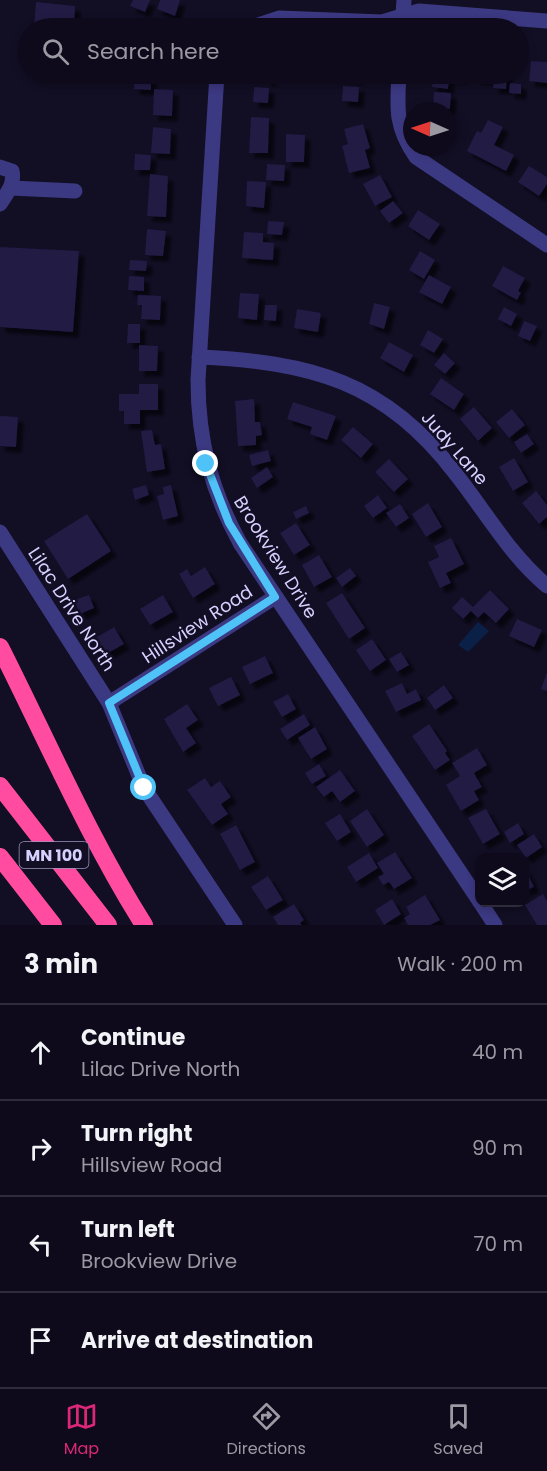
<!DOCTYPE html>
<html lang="en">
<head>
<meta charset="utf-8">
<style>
  :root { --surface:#0e0a1b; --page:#1c1828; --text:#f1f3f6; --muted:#9b9aa3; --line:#2e2b3a; --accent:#db2777 }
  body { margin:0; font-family:Poppins,sans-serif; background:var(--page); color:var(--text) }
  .controls { position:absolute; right:18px; bottom:18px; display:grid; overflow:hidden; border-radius:12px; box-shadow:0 3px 9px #0003 }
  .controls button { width:54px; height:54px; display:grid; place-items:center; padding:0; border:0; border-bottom:2px solid var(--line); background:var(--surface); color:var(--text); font:30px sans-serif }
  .compass { position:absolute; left:403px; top:102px; width:54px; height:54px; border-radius:50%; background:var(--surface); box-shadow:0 3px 9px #0003; rotate:273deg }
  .stop { position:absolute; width:18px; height:18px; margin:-14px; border:4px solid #4fc3f7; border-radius:50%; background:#fff }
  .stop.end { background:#4fc3f7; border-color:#fff; box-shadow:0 2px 6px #0008 }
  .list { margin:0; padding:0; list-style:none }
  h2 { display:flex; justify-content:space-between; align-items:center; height:78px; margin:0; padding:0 24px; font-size:26px }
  h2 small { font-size:20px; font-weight:400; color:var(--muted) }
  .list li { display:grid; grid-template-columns:39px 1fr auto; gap:18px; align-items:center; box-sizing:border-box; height:96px; padding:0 24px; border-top:2px solid var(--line) }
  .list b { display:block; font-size:22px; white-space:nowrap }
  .list p { margin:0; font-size:20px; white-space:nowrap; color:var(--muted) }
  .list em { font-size:20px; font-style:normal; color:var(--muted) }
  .icon { flex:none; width:33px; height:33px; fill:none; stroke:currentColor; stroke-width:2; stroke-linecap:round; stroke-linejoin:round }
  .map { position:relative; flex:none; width:547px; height:925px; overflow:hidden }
  .search { position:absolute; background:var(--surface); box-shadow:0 3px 9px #0003; left:18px; right:18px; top:18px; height:66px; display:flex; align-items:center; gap:15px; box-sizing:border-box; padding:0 21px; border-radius:33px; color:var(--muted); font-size:22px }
  .sheet { height:462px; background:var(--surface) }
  nav { display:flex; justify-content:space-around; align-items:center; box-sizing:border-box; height:84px; border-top:2px solid var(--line); background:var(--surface); font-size:16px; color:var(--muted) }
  nav a { display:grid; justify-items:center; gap:3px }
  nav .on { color:var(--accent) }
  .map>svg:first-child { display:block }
  .water { fill:#0b2046 }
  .building { fill:#231a45; filter:url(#shadow) }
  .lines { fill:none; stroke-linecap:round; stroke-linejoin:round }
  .minor { stroke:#3c3983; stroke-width:15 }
  .highway { stroke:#ff4ca0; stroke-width:18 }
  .route { stroke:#4fc3f7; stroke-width:8 }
  .labels { text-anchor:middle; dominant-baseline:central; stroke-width:5; stroke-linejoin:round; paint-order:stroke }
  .shield { fill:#120e24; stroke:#9c96bd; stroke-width:1.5 }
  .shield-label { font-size:16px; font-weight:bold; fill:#d7d1ff }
  .street-label { font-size:18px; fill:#d7d1ff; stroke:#120e24 }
</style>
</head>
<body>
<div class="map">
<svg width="547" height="925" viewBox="0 0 547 925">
  <defs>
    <filter id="shadow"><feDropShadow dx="5.5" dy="5.5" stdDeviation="1.5" flood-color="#0009"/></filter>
  </defs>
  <rect width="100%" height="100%" fill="#120e24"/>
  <path class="water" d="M 478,622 L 489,631 L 468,652 L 458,645 Z"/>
  <g class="building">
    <path d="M 133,0 L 150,0 L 145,12 L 130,6 Z"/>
    <path d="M 160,0 L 180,0 L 175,16 L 157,9 Z"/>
    <path d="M 36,2 L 75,6 L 74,28 L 34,28 Z"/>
    <path d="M 531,61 L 547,62 L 547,83 L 529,81 Z"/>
    <path d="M 263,74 L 278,74 L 268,81 Z"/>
    <path d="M 341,74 L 360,74 L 359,79 L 341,78 Z"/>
    <path d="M 433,74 L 462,74 L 461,79 L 449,78 L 448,89 L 432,87 Z"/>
    <path d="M 475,74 L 507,74 L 506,89 L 493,88 L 494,80 L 475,79 Z"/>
    <path d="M 135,76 L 151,77 L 151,90 L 134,89 Z"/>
    <path d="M 510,83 L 521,84 L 521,94 L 509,93 Z"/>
    <path d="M 343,86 L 359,87 L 358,102 L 342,101 Z"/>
    <path d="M 254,87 L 269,88 L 268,103 L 253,102 Z"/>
    <path d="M 154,89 L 173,90 L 172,116 L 153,115 Z"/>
    <path d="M 434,92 L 451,93 L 450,109 L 433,108 Z"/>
    <path d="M 251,117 L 269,118 L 268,153 L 249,153 Z"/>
    <path d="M 488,120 L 503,127 L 494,145 L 514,155 L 506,171 L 467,151 L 477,131 L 481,133 Z"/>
    <path d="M 363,124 L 370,148 L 365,150 L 370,168 L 349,173 L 342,146 L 348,144 L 344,129 Z"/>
    <path d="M 153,127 L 171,129 L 170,154 L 151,153 Z"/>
    <path d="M 286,134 L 305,135 L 304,162 L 286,162 Z"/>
    <path d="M 135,154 L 151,155 L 150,170 L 134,170 Z"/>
    <path d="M 267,164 L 285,165 L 284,181 L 266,180 Z"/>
    <path d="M 529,166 L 547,177 L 547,184 L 539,196 L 518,182 Z"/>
    <path d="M 150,174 L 168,176 L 166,217 L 147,216 Z"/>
    <path d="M 380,175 L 392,197 L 375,206 L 363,184 Z"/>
    <path d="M 247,181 L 266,182 L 264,208 L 246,206 Z"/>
    <path d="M 393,201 L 403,213 L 389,223 L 380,211 Z"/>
    <path d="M 418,210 L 440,224 L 429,240 L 408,226 Z"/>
    <path d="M 268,221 L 284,222 L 282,235 L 267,234 Z"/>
    <path d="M 147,229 L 166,231 L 163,256 L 145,255 Z"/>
    <path d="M 244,232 L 263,233 L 263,242 L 274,243 L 273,260 L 242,258 Z"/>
    <path d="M 0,247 L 79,251 L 73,332 L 0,327 Z"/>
    <path d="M 420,251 L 435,260 L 424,279 L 409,270 Z"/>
    <path d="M 130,260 L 147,261 L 146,271 L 129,270 Z"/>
    <path d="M 503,266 L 525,278 L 518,291 L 521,293 L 517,300 L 492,286 Z"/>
    <path d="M 429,275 L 451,287 L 442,304 L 419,292 Z"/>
    <path d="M 129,276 L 144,277 L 144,291 L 128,290 Z"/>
    <path d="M 240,293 L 259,294 L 257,320 L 238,318 Z"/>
    <path d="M 138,295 L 161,296 L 160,320 L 141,319 L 142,305 L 137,305 Z"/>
    <path d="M 374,303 L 390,307 L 384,329 L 369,324 Z"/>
    <path d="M 265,305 L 277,305 L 276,321 L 264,320 Z"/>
    <path d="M 504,307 L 517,314 L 511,326 L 498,319 Z"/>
    <path d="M 297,309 L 321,313 L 318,332 L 294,328 Z"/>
    <path d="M 524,321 L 537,326 L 530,341 L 518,336 Z"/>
    <path d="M 128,324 L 140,324 L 140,343 L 127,343 Z"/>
    <path d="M 428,330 L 443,339 L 434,353 L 420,345 Z"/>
    <path d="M 389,342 L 413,355 L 404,372 L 380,358 Z"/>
    <path d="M 139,345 L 158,346 L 157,371 L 139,371 Z"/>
    <path d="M 444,353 L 455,363 L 445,374 L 434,365 Z"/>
    <path d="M 441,378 L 464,394 L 454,410 L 430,394 Z"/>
    <path d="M 139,384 L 158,384 L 158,410 L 140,410 L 140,424 L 124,424 L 124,411 L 119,411 L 119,394 L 139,394 Z"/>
    <path d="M 254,399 L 255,422 L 260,422 L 262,435 L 256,436 L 256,445 L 238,446 L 235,401 Z"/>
    <path d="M 293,402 L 336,416 L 327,440 L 310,434 L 312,427 L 287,419 Z"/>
    <path d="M 474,407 L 492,428 L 478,441 L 460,419 Z"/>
    <path d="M 512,409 L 525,425 L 509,438 L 496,422 Z"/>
    <path d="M 0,416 L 18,417 L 16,447 L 0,446 Z"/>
    <path d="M 353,427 L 373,444 L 361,458 L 341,440 Z"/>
    <path d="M 152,430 L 155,445 L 161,444 L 165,469 L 147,472 L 141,431 Z"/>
    <path d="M 527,434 L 534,444 L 521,453 L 514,442 Z"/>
    <path d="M 268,450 L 271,461 L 252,466 L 249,455 Z"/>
    <path d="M 514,458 L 528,482 L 513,491 L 499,467 Z"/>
    <path d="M 389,459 L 408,479 L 394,492 L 375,472 Z"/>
    <path d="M 267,467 L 273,477 L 257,488 L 251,478 Z"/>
    <path d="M 146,485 L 149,495 L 135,500 L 132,489 Z"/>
    <path d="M 171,485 L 178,516 L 163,520 L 157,496 L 164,494 L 163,487 Z"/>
    <path d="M 536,491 L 547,505 L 547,517 L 539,524 L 522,503 Z"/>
    <path d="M 378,495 L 387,508 L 373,518 L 364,506 Z"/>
    <path d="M 428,503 L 442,527 L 426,537 L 412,514 Z"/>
    <path d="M 400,504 L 409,518 L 396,527 L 386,513 Z"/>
    <path d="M 306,506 L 309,513 L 296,519 L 293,512 Z"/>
    <path d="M 87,514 L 111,551 L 68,579 L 44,541 Z"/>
    <path d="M 296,523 L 310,545 L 294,555 L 280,533 Z"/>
    <path d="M 451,538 L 464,564 L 446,573 L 451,583 L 440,588 L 428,562 L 439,557 L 434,546 Z"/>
    <path d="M 319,555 L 332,577 L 314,587 L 302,565 Z"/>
    <path d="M 205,567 L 215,584 L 193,598 L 179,574 L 187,569 L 191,576 Z"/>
    <path d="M 350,568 L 356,576 L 342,587 L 336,578 Z"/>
    <path d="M 490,590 L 509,609 L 496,623 L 484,612 L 478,618 L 471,611 L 463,619 L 452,608 L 462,597 L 473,607 Z"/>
    <path d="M 342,593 L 365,628 L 349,639 L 326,603 Z"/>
    <path d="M 89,595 L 94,608 L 80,614 L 74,600 Z"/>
    <path d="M 163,595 L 173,612 L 150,625 L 140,609 Z"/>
    <path d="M 517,619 L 542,630 L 534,647 L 509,636 Z"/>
    <path d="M 114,627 L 124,644 L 101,657 L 92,640 Z"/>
    <path d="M 372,639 L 386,660 L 370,671 L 356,650 Z"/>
    <path d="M 401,652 L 409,665 L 397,672 L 389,659 Z"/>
    <path d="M 265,656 L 273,673 L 250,684 L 242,667 Z"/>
    <path d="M 547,672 L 547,691 L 541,689 Z"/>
    <path d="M 231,677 L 240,695 L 218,706 L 209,688 Z"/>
    <path d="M 402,683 L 407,694 L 416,689 L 421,700 L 396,712 L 385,691 Z"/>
    <path d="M 444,685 L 453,698 L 435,710 L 427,698 Z"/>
    <path d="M 288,694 L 296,709 L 282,717 L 273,702 Z"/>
    <path d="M 187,704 L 198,720 L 186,728 L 196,743 L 183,752 L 164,719 Z"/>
    <path d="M 304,714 L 310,725 L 287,740 L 280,729 Z"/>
    <path d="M 429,724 L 447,751 L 445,753 L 450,760 L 435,770 L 412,736 Z"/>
    <path d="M 315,727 L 327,749 L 311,759 L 298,738 Z"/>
    <path d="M 477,748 L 487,765 L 474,773 L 482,787 L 474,791 L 479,800 L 461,811 L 446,785 L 460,776 L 452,763 Z"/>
    <path d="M 319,764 L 326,776 L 312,784 L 305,773 Z"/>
    <path d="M 340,770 L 355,791 L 340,802 L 332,791 L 324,797 L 316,787 Z"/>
    <path d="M 205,778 L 211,787 L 220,781 L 231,797 L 221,804 L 228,814 L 212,825 L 187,790 Z"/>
    <path d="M 367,809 L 384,835 L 367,847 L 350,821 Z"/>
    <path d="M 486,809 L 500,834 L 483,844 L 468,818 Z"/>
    <path d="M 340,814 L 351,832 L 337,841 L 325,823 Z"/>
    <path d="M 518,823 L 524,834 L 510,843 L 504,832 Z"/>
    <path d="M 236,825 L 255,862 L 240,870 L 220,834 Z"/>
    <path d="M 534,834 L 542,847 L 526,858 L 517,845 Z"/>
    <path d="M 395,852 L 412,878 L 394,889 L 389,882 L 383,885 L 378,877 L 384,874 L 377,863 Z"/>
    <path d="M 369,853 L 378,868 L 356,882 L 347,867 Z"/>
    <path d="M 524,867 L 534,887 L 524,891 Z"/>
    <path d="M 268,876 L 283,900 L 266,910 L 251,887 Z"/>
    <path d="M 543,894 L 547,901 L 547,925 L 537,925 L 525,905 Z"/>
    <path d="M 425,895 L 440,920 L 430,925 L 408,925 L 404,918 L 410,914 L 406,907 Z"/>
    <path d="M 392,899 L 401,914 L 384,925 L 375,910 Z"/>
    <path d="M 294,904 L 304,920 L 300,923 L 302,925 L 278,925 L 273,917 Z"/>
  </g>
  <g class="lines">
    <g class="minor">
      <path d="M 249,28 L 279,18 L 382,22 L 419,11 L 547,21"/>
      <path d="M 402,28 L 404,0"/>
      <path d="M 217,74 L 198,380 C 198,440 211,490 240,543 L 480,902"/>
      <path d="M 399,74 C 397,108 395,127 416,157 L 547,245"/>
      <path d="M 0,167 L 12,171 C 15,184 7,193 0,204"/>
      <path d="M 11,188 L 75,191"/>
      <path d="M 199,357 C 310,362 385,381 455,473 C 486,512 509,554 547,586"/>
      <path d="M 0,532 L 109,703 L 144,788 L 235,925"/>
      <path d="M 109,703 L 275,597"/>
      <path d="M 480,902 L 495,925"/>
    </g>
    <g class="highway">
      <path d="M 0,647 C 47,740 88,836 144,925"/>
      <path d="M 0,786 L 108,925"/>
      <path d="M 0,857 L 53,925"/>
    </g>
  </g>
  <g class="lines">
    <path class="route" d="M 144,788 L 109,703 L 275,597 L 229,523 L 206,464"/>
  </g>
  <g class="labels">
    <rect class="shield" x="19.5" y="842" width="69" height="26" rx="4.5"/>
    <g class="shield-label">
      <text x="54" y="855">MN 100</text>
    </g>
    <g class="street-label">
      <text transform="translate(455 448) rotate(49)">Judy Lane</text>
      <text transform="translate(276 557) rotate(58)">Brookview Drive</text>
      <text transform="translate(72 609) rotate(57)">Lilac Drive North</text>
      <text transform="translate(197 624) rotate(-33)">Hillsview Road</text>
    </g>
  </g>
</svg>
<div class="controls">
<button><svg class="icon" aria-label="layers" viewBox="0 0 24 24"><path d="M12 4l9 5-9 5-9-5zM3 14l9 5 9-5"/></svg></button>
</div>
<svg class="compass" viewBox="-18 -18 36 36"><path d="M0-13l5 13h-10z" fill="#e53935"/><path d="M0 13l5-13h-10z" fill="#9b9aa3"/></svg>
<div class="stop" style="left:144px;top:788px"></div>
<div class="stop end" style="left:206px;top:464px"></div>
<div class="search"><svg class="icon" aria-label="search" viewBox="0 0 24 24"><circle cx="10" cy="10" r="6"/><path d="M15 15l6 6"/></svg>Search here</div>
</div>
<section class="sheet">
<h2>3 min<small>Walk · 200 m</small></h2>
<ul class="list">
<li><svg class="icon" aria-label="ahead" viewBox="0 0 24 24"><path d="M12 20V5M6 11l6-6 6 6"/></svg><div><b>Continue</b><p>Lilac Drive North</p></div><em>40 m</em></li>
<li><svg class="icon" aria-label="right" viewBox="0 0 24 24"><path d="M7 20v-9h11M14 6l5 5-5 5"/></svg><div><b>Turn right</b><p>Hillsview Road</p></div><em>90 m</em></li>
<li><svg class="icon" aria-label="left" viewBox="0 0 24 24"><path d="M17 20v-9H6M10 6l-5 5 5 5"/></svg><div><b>Turn left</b><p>Brookview Drive</p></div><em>70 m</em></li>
<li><svg class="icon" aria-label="arrive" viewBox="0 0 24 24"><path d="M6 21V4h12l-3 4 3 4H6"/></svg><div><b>Arrive at destination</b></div></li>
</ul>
</section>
<nav>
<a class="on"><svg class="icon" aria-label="map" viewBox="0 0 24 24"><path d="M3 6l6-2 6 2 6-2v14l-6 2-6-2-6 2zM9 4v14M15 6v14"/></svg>Map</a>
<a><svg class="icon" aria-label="directions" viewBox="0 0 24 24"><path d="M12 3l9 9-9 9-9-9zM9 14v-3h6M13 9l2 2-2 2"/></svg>Directions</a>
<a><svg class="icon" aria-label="saved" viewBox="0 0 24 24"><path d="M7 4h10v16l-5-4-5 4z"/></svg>Saved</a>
</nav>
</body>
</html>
